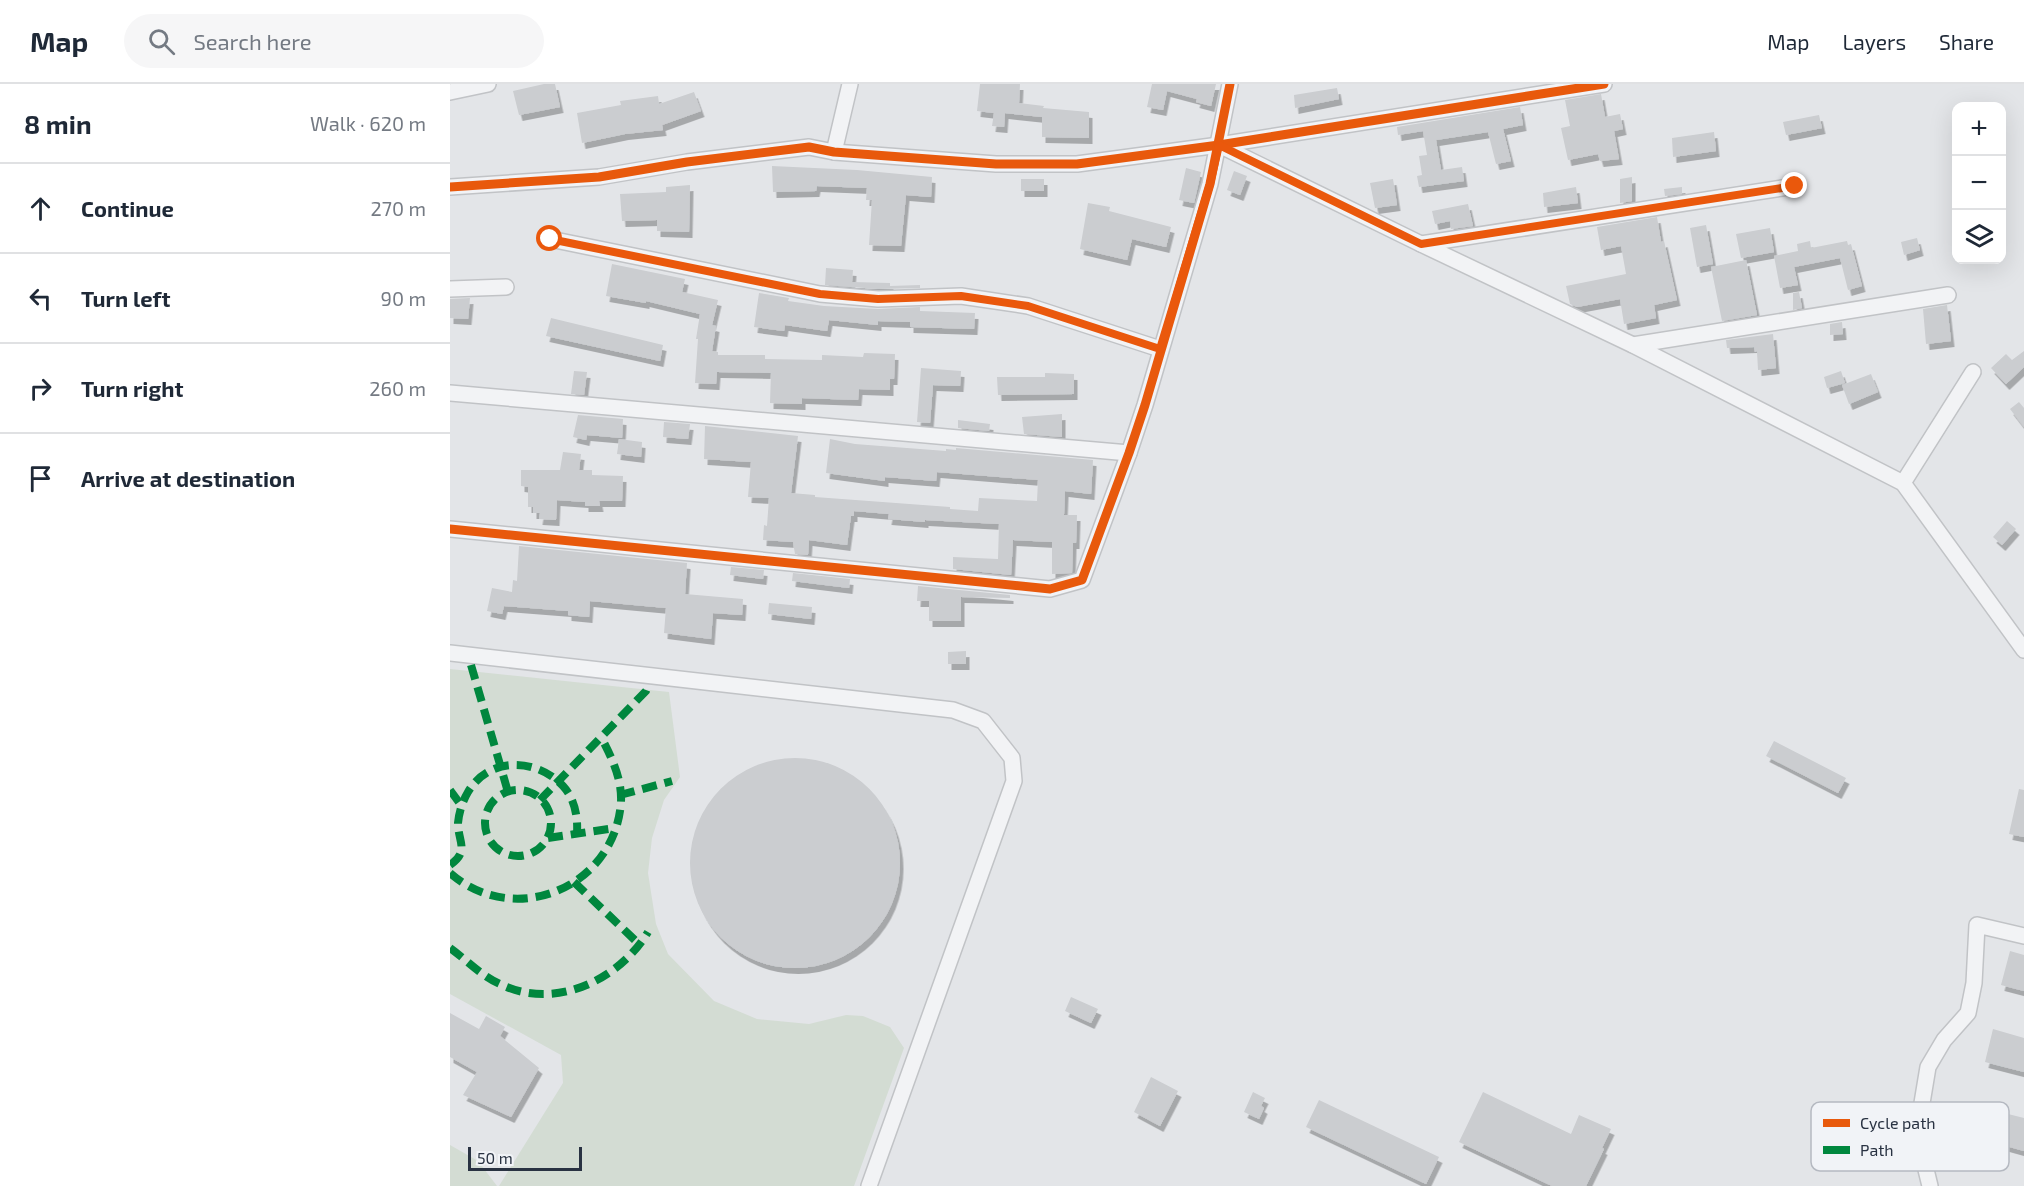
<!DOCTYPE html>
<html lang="en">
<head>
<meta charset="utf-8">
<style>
  :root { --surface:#fff; --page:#f6f6f7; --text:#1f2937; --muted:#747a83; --line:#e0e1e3 }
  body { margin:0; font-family:"Exo 2",sans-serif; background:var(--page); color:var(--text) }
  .controls { position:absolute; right:18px; top:18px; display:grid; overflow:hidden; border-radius:12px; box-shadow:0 6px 24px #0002 }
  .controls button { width:54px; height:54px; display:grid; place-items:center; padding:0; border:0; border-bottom:2px solid var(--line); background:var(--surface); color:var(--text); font:30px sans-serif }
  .scale { position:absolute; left:18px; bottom:15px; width:114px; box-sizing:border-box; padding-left:6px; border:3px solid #293242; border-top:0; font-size:16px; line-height:21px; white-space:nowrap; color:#293242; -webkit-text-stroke:4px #f1f3f7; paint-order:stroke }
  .stop { position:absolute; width:18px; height:18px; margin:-14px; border:4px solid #ea580c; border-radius:50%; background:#fff }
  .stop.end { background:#ea580c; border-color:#fff; box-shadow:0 2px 6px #0008 }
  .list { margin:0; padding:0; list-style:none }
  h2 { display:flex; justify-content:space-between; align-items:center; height:78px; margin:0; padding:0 24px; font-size:26px }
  h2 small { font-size:20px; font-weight:400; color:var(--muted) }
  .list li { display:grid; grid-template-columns:39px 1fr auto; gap:18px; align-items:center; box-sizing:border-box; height:90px; padding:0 24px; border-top:2px solid var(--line) }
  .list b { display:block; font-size:22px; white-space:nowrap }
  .list em { font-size:20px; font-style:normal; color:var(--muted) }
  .icon { flex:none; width:33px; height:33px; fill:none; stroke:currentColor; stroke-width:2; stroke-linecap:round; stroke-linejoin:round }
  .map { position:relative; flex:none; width:1574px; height:1102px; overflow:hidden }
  header { display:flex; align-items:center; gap:36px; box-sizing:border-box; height:84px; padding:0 30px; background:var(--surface); border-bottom:2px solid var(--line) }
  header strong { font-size:28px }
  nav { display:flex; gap:33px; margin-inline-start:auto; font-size:21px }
  .search { width:420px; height:54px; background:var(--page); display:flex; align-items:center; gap:15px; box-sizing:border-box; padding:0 21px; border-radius:33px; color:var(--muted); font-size:22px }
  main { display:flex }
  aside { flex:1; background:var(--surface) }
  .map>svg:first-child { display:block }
  .green { fill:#d3dcd3 }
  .building { fill:#cbcdd0; filter:url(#shadow) }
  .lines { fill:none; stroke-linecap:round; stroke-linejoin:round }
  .minor-casing { stroke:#c1c3c6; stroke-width:18 }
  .minor { stroke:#f2f3f5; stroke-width:15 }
  .quiet { stroke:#00873e; stroke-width:8; stroke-dasharray:15 8; stroke-linecap:butt }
  .cycleway-casing { stroke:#f1f3f7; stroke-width:13 }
  .cycleway { stroke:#e8590c; stroke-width:9 }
  .route { stroke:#ea580c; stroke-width:8 }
  .key { fill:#f1f3f7; stroke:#b5b9c1; stroke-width:1.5 }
  .key-label { font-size:16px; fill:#293242 }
</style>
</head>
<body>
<header>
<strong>Map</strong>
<div class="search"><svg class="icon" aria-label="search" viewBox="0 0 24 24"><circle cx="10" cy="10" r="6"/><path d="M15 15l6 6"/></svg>Search here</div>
<nav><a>Map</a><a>Layers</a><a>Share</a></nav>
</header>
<main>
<aside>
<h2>8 min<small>Walk · 620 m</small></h2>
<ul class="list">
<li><svg class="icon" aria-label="ahead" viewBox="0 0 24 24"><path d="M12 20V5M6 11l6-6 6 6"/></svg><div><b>Continue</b></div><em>270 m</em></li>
<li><svg class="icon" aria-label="left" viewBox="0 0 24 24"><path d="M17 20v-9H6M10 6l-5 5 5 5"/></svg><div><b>Turn left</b></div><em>90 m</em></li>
<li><svg class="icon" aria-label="right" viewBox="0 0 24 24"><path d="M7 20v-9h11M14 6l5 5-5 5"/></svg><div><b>Turn right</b></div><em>260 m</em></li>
<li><svg class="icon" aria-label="arrive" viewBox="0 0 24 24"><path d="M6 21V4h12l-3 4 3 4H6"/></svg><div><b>Arrive at destination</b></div></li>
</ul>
</aside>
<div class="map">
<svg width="1574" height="1102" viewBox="0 0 1574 1102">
  <defs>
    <filter id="shadow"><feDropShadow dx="3.5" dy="6" stdDeviation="0" flood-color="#0004"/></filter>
  </defs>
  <rect width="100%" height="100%" fill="#e3e5e8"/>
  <g class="green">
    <path d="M 0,585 L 219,608 L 230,693 L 214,716 L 202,754 L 198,789 L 206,840 L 218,870 L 264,917 L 307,935 L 359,940 L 396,931 L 413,932 L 440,943 L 454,964 L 404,1102 L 49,1102 L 113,999 L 111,971 L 0,910 Z"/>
    <path d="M 0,1061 L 28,1077 L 47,1102 L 0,1102 Z"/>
  </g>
  <g class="building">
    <path d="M 94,0 L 105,0 L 110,23 L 69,31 L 63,7 Z"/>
    <path d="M 530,0 L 570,0 L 569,19 L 594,22 L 593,24 L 639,28 L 639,54 L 592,53 L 592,33 L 555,29 L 554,43 L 542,42 L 544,29 L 527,27 Z"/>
    <path d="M 702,0 L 766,0 L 761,22 L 746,18 L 747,15 L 717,7 L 713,26 L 697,23 Z"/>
    <path d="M 887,4 L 889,15 L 845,24 L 844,11 Z"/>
    <path d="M 244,8 L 251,27 L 212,41 L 213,46 L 175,50 L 132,59 L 127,29 L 171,21 L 170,17 L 208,12 L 209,20 Z"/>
    <path d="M 1151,10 L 1155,33 L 1170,30 L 1173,45 L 1164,47 L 1169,75 L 1150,77 L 1148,70 L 1118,76 L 1111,44 L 1120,42 L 1115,16 Z"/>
    <path d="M 1070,23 L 1073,41 L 1053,45 L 1061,77 L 1046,80 L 1038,48 L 986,56 L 991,86 L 1012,83 L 1014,97 L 969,103 L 967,92 L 972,91 L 969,72 L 977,71 L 973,47 L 948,51 L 947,43 Z"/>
    <path d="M 1369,31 L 1372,44 L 1336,51 L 1333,38 Z"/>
    <path d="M 1264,48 L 1266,67 L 1223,73 L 1222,54 Z"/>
    <path d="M 322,82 L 407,86 L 482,93 L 481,113 L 456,111 L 451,162 L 419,161 L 422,116 L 416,116 L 417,104 L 367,102 L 366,107 L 323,108 Z"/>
    <path d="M 736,84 L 751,88 L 744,119 L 729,116 Z"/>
    <path d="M 784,87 L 797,92 L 790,111 L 777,106 Z"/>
    <path d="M 1182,93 L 1182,117 L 1170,119 L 1170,95 Z"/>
    <rect x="571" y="95" width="23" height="12"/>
    <path d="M 943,95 L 947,121 L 925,124 L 920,99 Z"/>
    <path d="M 240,101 L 239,148 L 207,147 L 207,136 L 172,137 L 170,110 L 216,108 L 216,103 Z"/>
    <path d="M 1126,103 L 1128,119 L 1094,123 L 1093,109 Z"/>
    <path d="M 1232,103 L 1232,110 L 1215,112 L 1214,105 Z"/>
    <path d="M 638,119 L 660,123 L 659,127 L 721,143 L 716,163 L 682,155 L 677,176 L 630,165 Z"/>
    <path d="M 1018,120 L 1023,142 L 1001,145 L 1000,137 L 985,140 L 982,127 Z"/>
    <path d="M 1207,133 L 1211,158 L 1214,157 L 1227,216 L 1204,221 L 1206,234 L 1174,240 L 1170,215 L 1127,223 L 1120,220 L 1116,202 L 1176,190 L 1171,162 L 1151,166 L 1147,143 Z"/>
    <path d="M 1256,141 L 1263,180 L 1247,183 L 1240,144 Z"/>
    <path d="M 1320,144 L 1324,168 L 1291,174 L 1286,150 Z"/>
    <path d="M 1467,154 L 1470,166 L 1454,171 L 1451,158 Z"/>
    <path d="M 1360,157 L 1361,164 L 1397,157 L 1398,161 L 1401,160 L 1412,202 L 1398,206 L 1390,174 L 1344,183 L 1348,201 L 1330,204 L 1324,172 L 1348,167 L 1347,160 Z"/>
    <path d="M 1296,176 L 1307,231 L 1272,237 L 1261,183 Z"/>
    <path d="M 162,180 L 235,195 L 232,208 L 268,216 L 262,241 L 266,242 L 262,267 L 268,268 L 268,271 L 315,271 L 315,275 L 372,276 L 372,271 L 413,273 L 414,269 L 445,270 L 444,295 L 440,295 L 440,306 L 409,305 L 408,316 L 352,314 L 352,320 L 320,319 L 321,289 L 267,288 L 266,300 L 245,299 L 248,255 L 246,255 L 250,230 L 196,217 L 196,219 L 156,212 Z"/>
    <path d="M 376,184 L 403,186 L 402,198 L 440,199 L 440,202 L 470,201 L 470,204 L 428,205 L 375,201 Z"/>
    <path d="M 1349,208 L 1352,224 L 1343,226 L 1343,209 Z"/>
    <path d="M 309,209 L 339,214 L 338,217 L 374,222 L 428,225 L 470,223 L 470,227 L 525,229 L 524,245 L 460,243 L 460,238 L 428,237 L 428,241 L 379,236 L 377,247 L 335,241 L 334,247 L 304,243 Z"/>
    <path d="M 20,214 L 18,235 L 0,234 L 0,215 Z"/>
    <path d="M 1497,221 L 1501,257 L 1476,260 L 1473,225 Z"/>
    <path d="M 101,234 L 213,261 L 210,277 L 96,252 Z"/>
    <path d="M 1392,238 L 1393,250 L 1380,251 L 1380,240 Z"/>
    <path d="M 1323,250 L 1326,284 L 1308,286 L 1307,267 L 1305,268 L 1304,263 L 1277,264 L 1276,256 Z"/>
    <path d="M 1574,267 L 1574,283 L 1556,300 L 1541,284 L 1556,270 L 1562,276 Z"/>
    <path d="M 471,284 L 511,287 L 510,302 L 483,301 L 480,339 L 467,338 Z"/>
    <path d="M 124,287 L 137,288 L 134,311 L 121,310 Z"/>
    <path d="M 1391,287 L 1395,299 L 1377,304 L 1374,293 Z"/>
    <path d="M 595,289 L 624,290 L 624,310 L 548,311 L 547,293 L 595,293 Z"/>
    <path d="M 1421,290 L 1428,308 L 1399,320 L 1392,301 Z"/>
    <path d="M 1569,318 L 1574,324 L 1574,343 L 1560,325 Z"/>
    <path d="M 612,330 L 612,353 L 574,350 L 572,333 Z"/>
    <path d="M 128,331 L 173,335 L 172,354 L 137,351 L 136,356 L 123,353 Z"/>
    <path d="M 508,336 L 540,340 L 539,347 L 508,344 Z"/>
    <path d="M 214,338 L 240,340 L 238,355 L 213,353 Z"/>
    <path d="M 255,342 L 348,352 L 341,409 L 365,411 L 365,413 L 500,423 L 500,425 L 528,427 L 529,414 L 587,417 L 588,396 L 487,388 L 486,397 L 435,393 L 435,397 L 376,389 L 380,355 L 405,360 L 496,367 L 496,365 L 506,366 L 506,364 L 643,376 L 641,410 L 615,407 L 614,431 L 627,431 L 626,459 L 623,459 L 622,489 L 602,490 L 602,458 L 563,456 L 561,491 L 503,485 L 503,473 L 548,475 L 549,440 L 475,436 L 475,438 L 438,435 L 439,430 L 404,427 L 404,432 L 401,432 L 397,461 L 359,456 L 358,471 L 345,470 L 343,458 L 313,456 L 314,441 L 317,442 L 319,414 L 298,413 L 301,378 L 254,375 Z"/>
    <path d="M 169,355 L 192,358 L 191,373 L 167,370 Z"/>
    <path d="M 113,368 L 131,370 L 129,386 L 142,386 L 142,391 L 173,392 L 172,417 L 149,417 L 150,422 L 135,422 L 135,418 L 107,416 L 106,436 L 89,435 L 90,429 L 83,429 L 83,423 L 78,423 L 78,403 L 71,402 L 71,386 L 110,386 Z"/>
    <path d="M 1557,437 L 1566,445 L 1552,461 L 1543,453 Z"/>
    <path d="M 69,462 L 237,479 L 235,510 L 293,515 L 292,531 L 263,529 L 261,555 L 214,549 L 216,524 L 140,517 L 139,533 L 118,531 L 118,527 L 54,522 L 52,530 L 37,527 L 42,504 L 62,508 L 63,496 L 67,497 Z"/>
    <path d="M 281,483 L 314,486 L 313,495 L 280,491 Z"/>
    <path d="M 343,489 L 400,495 L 399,504 L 342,497 Z"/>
    <path d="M 468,502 L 560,511 L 560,514 L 511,513 L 511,537 L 479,537 L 479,517 L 467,517 Z"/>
    <path d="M 319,519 L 362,523 L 361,535 L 318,530 Z"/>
    <path d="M 516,567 L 516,580 L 498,580 L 498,568 Z"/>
    <path d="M 1324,657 L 1396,694 L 1388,709 L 1316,672 Z"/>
    <circle cx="345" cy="779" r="105"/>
    <path d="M 1569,705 L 1574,706 L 1574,753 L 1559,750 Z"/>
    <path d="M 1560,867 L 1574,871 L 1574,907 L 1551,901 Z"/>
    <path d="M 621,913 L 648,925 L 641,939 L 615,927 Z"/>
    <path d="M 0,929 L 29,945 L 36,932 L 55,943 L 50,952 L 89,984 L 61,1033 L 13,1011 L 27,988 L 0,973 Z"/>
    <path d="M 1543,945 L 1574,954 L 1574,988 L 1535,978 Z"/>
    <path d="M 701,993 L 728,1007 L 710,1042 L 684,1028 Z"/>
    <path d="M 803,1008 L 815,1014 L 811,1022 L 814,1024 L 809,1035 L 794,1028 Z"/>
    <path d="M 1033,1008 L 1121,1050 L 1129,1031 L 1161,1045 L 1152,1064 L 1154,1065 L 1136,1102 L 1102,1102 L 1009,1058 Z"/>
    <path d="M 869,1016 L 989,1073 L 976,1100 L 856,1043 Z"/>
    <path d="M 1546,1027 L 1574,1034 L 1574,1067 L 1538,1057 Z"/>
  </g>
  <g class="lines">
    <defs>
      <g id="minor">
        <path d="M 0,8 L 38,0"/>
        <path d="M 769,61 L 971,160 L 1183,261 L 1453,399 L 1574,566"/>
        <path d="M 384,68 L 400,0"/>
        <path d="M 0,103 L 149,93 L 237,78 L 359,63 L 384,68 L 546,80 L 627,80 L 769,61 L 1154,0"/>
        <path d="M 100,155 L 370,210 L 428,215 L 511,212 L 578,222 L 710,265"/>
        <path d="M 971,160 L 1345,102"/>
        <path d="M 0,205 L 56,203"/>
        <path d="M 1183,261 L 1498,211"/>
        <path d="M 0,309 L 679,369"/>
        <path d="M 1453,399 L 1523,288"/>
        <path d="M 0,445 L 600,505 L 632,496 L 679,369 L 695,321 L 760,100 L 780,0"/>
        <path d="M 0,569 L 503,626 L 533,637 L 562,674 L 564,697 L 419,1102"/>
        <path d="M 1480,1102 L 1467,1049 L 1478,983 L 1494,956 L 1518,929 L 1524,899 L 1527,841 L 1574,852"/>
      </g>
    </defs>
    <use href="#minor" class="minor-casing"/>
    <use href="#minor" class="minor"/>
    <g class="quiet">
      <path d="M 21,581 L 58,708"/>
      <path d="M 0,706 L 11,721"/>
      <circle cx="68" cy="739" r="33"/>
      <path d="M 170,711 L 222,697"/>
      <path d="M 90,716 L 196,607 L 198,602"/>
      <path d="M 98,754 L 165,744"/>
      <path d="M 0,781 C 20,767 8,758 8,739 C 9,729 12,718 18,708 C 39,672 87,674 113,702 C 125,715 128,733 127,750"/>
      <path d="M 0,789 C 64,845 165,804 171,718 C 172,695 162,674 151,653"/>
      <path d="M 124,798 L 190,861"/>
      <path d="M 0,864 C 18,877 31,892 52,901 C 106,926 169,896 198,848"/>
    </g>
    <defs>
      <g id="cycleway">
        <path d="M 0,103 L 149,93 L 237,78 L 359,63 L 384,68 L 546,80 L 627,80 L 769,61 L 1154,0"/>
        <path d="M 0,445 L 600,505 L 632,496 L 679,369 L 695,321 L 760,100 L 780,0"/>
      </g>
    </defs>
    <use href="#cycleway" class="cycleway-casing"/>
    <use href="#cycleway" class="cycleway"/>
  </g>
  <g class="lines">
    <path class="route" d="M 100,155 L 370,210 L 428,215 L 511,212 L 578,222 L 710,265 L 760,100 L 769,61 L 971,160 L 1345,102"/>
  </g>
  <rect x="1361" y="1018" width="198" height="69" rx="9" class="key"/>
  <rect x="1373" y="1035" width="27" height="8" fill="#e8590c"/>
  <rect x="1373" y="1062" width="27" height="8" fill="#00873e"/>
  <g class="key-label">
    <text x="1410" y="1045">Cycle path</text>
    <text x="1410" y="1072">Path</text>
  </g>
</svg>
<div class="controls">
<button>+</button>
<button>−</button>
<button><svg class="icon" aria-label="layers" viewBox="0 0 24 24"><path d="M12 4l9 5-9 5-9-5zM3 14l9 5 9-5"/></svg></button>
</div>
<div class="scale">50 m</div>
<div class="stop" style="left:100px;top:155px"></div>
<div class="stop end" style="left:1345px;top:102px"></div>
</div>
</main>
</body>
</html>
